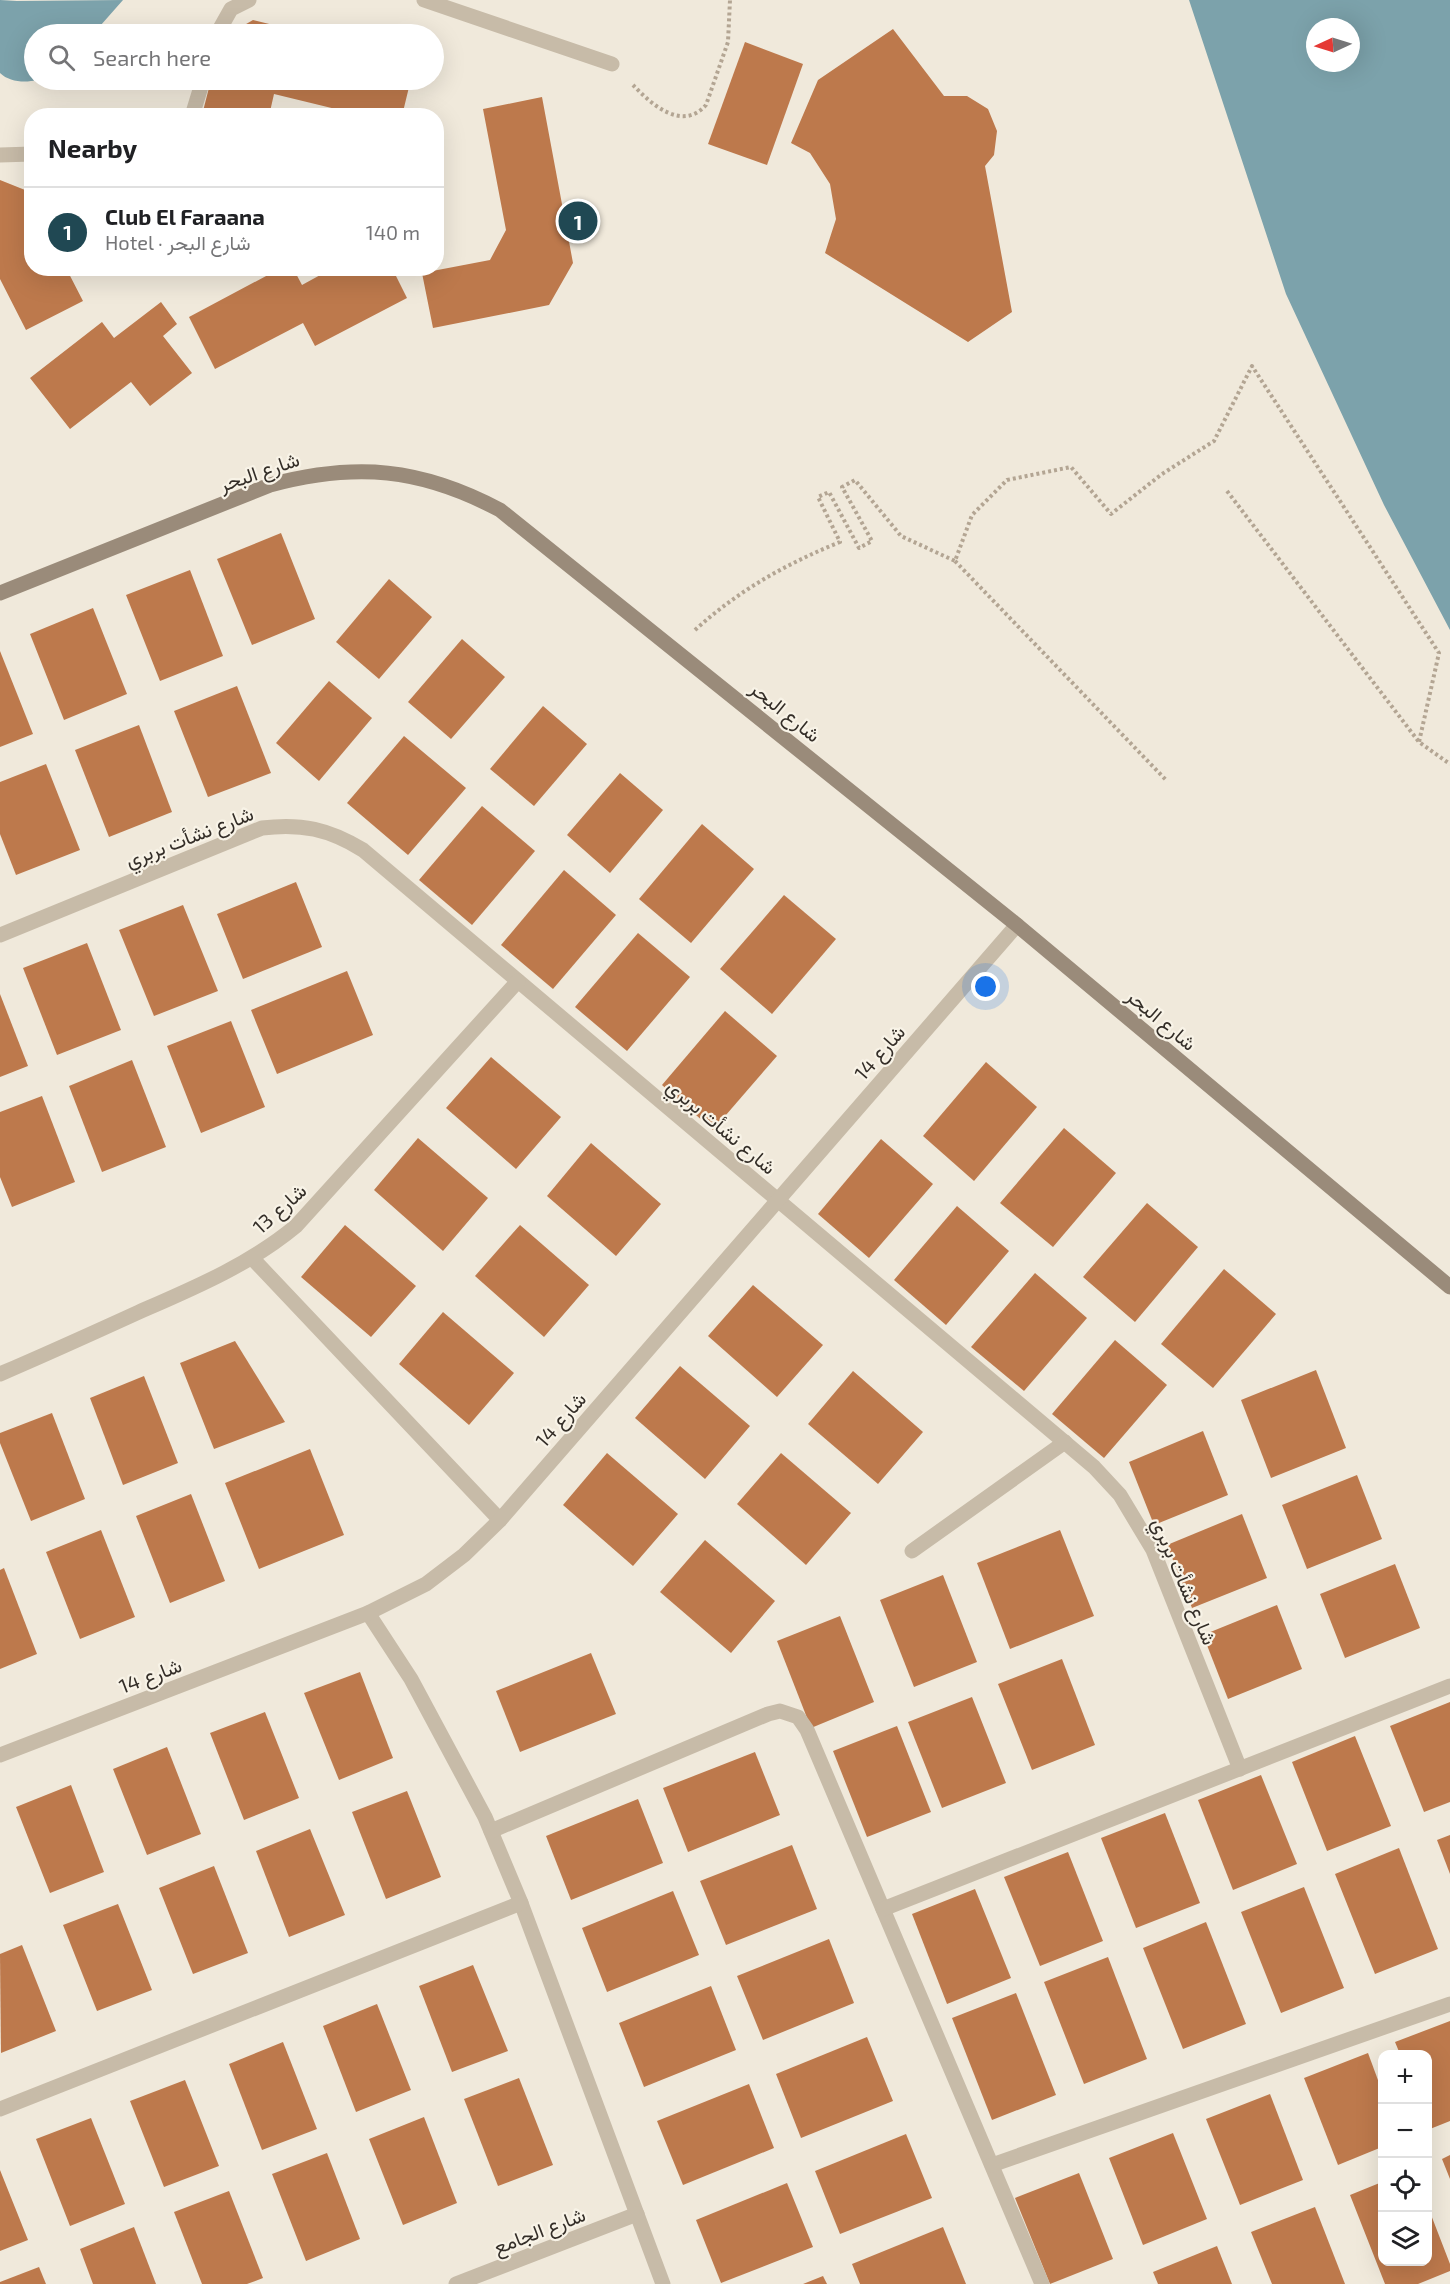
<!DOCTYPE html>
<html lang="en">
<head>
<meta charset="utf-8">
<style>
  :root { --surface:#fff; --page:#f2f2f2; --text:#202124; --muted:#757577; --line:#e0e0e0; --accent:#204853 }
  body { margin:0; font-family:"Exo 2",Vazirmatn,sans-serif; background:var(--page); color:var(--text) }
  .controls { position:absolute; right:18px; bottom:18px; display:grid; overflow:hidden; border-radius:12px; box-shadow:0 6px 24px #0002 }
  .controls button { width:54px; height:54px; display:grid; place-items:center; padding:0; border:0; border-bottom:2px solid var(--line); background:var(--surface); color:var(--text); font:30px sans-serif }
  .compass { position:absolute; left:1306px; top:18px; width:54px; height:54px; border-radius:50%; background:var(--surface); box-shadow:0 6px 24px #0002; rotate:266deg }
  .you { position:absolute; left:986px; top:987px; width:21px; height:21px; margin:-15px; border:4px solid #fff; border-radius:50%; background:#1a73e8; box-shadow:0 0 0 9px #1a73e833 }
  .badge { display:grid; place-items:center; width:39px; height:39px; border-radius:50%; background:var(--accent); color:#fff; font-size:20px; font-weight:700 }
  .pin { position:absolute; translate:-50% -50%; border:3px solid #fff; box-shadow:0 2px 6px #0006 }
  .list { margin:0; padding:0; list-style:none }
  h2 { display:flex; justify-content:space-between; align-items:center; height:78px; margin:0; padding:0 24px; font-size:26px }
  h2 small { font-size:20px; font-weight:400; color:var(--muted) }
  .list li { display:grid; grid-template-columns:39px 1fr auto; gap:18px; align-items:center; box-sizing:border-box; height:90px; padding:0 24px; border-top:2px solid var(--line) }
  .list b { display:block; font-size:22px; white-space:nowrap }
  .list p { margin:0; font-size:20px; white-space:nowrap; color:var(--muted) }
  .list em { font-size:20px; font-style:normal; color:var(--muted) }
  .icon { flex:none; width:33px; height:33px; fill:none; stroke:currentColor; stroke-width:2; stroke-linecap:round; stroke-linejoin:round }
  .map { position:relative; flex:none; width:1450px; height:2284px; overflow:hidden }
  .search { position:absolute; background:var(--surface); box-shadow:0 6px 24px #0002; left:24px; top:24px; width:420px; height:66px; display:flex; align-items:center; gap:15px; box-sizing:border-box; padding:0 21px; border-radius:33px; color:var(--muted); font-size:22px }
  .panel { position:absolute; background:var(--surface); box-shadow:0 6px 24px #0002; left:24px; top:108px; width:420px; height:168px; border-radius:24px }
  .map>svg:first-child { display:block }
  .water { fill:#7ca2ab; fill-rule:evenodd }
  .building { fill:#bd794c }
  .lines { fill:none; stroke-linecap:round; stroke-linejoin:round }
  .path { stroke:#b3a593; stroke-width:4; stroke-dasharray:3 3; stroke-linecap:butt }
  .service { stroke:#c7bba8; stroke-width:15 }
  .minor { stroke:#c7bba8; stroke-width:15 }
  .secondary { stroke:#9a8b7a; stroke-width:15 }
  .labels { text-anchor:middle; dominant-baseline:central; stroke-width:4.5; stroke-linejoin:round; paint-order:stroke }
  .street-label { font-size:20px; fill:#342e28; stroke:#f8f3e7 }
</style>
</head>
<body>
<div class="map">
<svg width="1450" height="2284" viewBox="0 0 1450 2284">
  <rect width="100%" height="100%" fill="#f0e9db"/>
  <g class="water">
    <path d="M 0,0 L 17,1 L 123,0 L 93,34 L 34,34 L 37,80 C 25,83 9,82 0,73 Z"/>
    <path d="M 1189,0 L 1450,0 L 1450,630 L 1384,505 L 1286,294 ZM 1315,27 L 1351,27 L 1351,63 L 1315,63 Z"/>
  </g>
  <g class="building">
    <path d="M 253,20 L 310,34 L 229,34 Z"/>
    <path d="M 893,29 L 944,96 L 967,96 L 988,109 L 997,131 L 994,155 L 985,166 L 1012,312 L 968,342 L 825,253 L 836,219 L 830,184 L 810,153 L 791,143 L 818,80 Z"/>
    <path d="M 745,42 L 803,64 L 767,165 L 708,144 Z"/>
    <path d="M 211,80 L 405,80 L 409,87 L 402,116 L 347,116 L 348,112 L 274,94 L 269,116 L 205,116 L 202,115 Z"/>
    <path d="M 542,97 L 573,263 L 549,305 L 433,328 L 422,273 L 490,260 L 506,230 L 483,109 Z"/>
    <path d="M 0,180 L 25,190 L 32,202 L 32,268 L 66,268 L 83,301 L 26,330 L 0,279 Z"/>
    <path d="M 281,268 L 293,268 L 302,285 L 333,268 L 392,268 L 407,298 L 315,346 L 303,323 L 215,369 L 189,317 Z"/>
    <path d="M 161,302 L 177,324 L 163,336 L 192,373 L 150,406 L 131,382 L 70,429 L 30,378 L 102,322 L 114,338 Z"/>
    <path d="M 281,533 L 315,619 L 252,645 L 217,559 Z"/>
    <path d="M 190,570 L 223,656 L 160,681 L 126,595 Z"/>
    <path d="M 389,579 L 432,617 L 379,679 L 336,642 Z"/>
    <path d="M 93,608 L 127,694 L 64,720 L 30,634 Z"/>
    <path d="M 462,639 L 505,677 L 451,739 L 408,702 Z"/>
    <path d="M 0,651 L 33,734 L 0,747 Z"/>
    <path d="M 329,681 L 372,718 L 319,781 L 276,743 Z"/>
    <path d="M 237,686 L 271,773 L 208,797 L 174,711 Z"/>
    <path d="M 543,706 L 587,744 L 534,806 L 490,769 Z"/>
    <path d="M 139,725 L 172,812 L 109,837 L 75,750 Z"/>
    <path d="M 404,736 L 466,788 L 408,855 L 347,803 Z"/>
    <path d="M 46,764 L 80,850 L 16,875 L 0,834 L 0,782 Z"/>
    <path d="M 620,773 L 663,810 L 610,873 L 567,835 Z"/>
    <path d="M 482,806 L 535,851 L 472,925 L 419,880 Z"/>
    <path d="M 702,824 L 754,869 L 691,943 L 639,899 Z"/>
    <path d="M 564,870 L 616,915 L 553,989 L 501,945 Z"/>
    <path d="M 296,882 L 322,947 L 243,979 L 217,914 Z"/>
    <path d="M 784,895 L 836,939 L 772,1014 L 720,969 Z"/>
    <path d="M 183,905 L 218,991 L 154,1016 L 119,930 Z"/>
    <path d="M 638,933 L 690,977 L 627,1051 L 575,1007 Z"/>
    <path d="M 87,943 L 121,1030 L 57,1055 L 23,968 Z"/>
    <path d="M 347,971 L 373,1035 L 277,1074 L 251,1010 Z"/>
    <path d="M 0,994 L 28,1066 L 0,1077 Z"/>
    <path d="M 725,1011 L 777,1056 L 713,1130 L 662,1085 Z"/>
    <path d="M 231,1021 L 265,1107 L 201,1133 L 167,1046 Z"/>
    <path d="M 491,1057 L 561,1117 L 516,1169 L 446,1108 Z"/>
    <path d="M 132,1060 L 166,1147 L 102,1172 L 69,1086 Z"/>
    <path d="M 986,1062 L 1037,1107 L 974,1181 L 923,1136 Z"/>
    <path d="M 42,1096 L 75,1182 L 12,1207 L 0,1177 L 0,1112 Z"/>
    <path d="M 1064,1128 L 1116,1173 L 1053,1247 L 1000,1203 Z"/>
    <path d="M 418,1138 L 488,1198 L 443,1251 L 374,1190 Z"/>
    <path d="M 881,1139 L 933,1184 L 869,1258 L 818,1214 Z"/>
    <path d="M 591,1143 L 661,1204 L 616,1256 L 547,1196 Z"/>
    <path d="M 1147,1203 L 1198,1247 L 1135,1322 L 1083,1277 Z"/>
    <path d="M 957,1206 L 1009,1251 L 946,1325 L 894,1280 Z"/>
    <path d="M 345,1225 L 416,1286 L 371,1337 L 301,1277 Z"/>
    <path d="M 520,1225 L 589,1285 L 544,1337 L 475,1276 Z"/>
    <path d="M 1224,1269 L 1276,1314 L 1213,1388 L 1161,1344 Z"/>
    <path d="M 1035,1273 L 1087,1318 L 1024,1391 L 971,1347 Z"/>
    <path d="M 753,1285 L 823,1345 L 777,1397 L 708,1336 Z"/>
    <path d="M 443,1312 L 514,1373 L 469,1425 L 399,1364 Z"/>
    <path d="M 1115,1340 L 1167,1385 L 1104,1458 L 1052,1414 Z"/>
    <path d="M 235,1341 L 285,1422 L 214,1449 L 180,1363 Z"/>
    <path d="M 680,1366 L 750,1426 L 705,1479 L 635,1418 Z"/>
    <path d="M 1316,1370 L 1346,1448 L 1271,1478 L 1241,1400 Z"/>
    <path d="M 853,1371 L 923,1432 L 878,1484 L 808,1424 Z"/>
    <path d="M 144,1376 L 178,1463 L 123,1485 L 90,1398 Z"/>
    <path d="M 52,1413 L 85,1499 L 31,1521 L 0,1443 L 0,1433 Z"/>
    <path d="M 1203,1431 L 1228,1495 L 1154,1525 L 1129,1462 Z"/>
    <path d="M 310,1449 L 344,1535 L 259,1569 L 225,1483 Z"/>
    <path d="M 607,1453 L 678,1514 L 633,1566 L 563,1505 Z"/>
    <path d="M 781,1453 L 851,1513 L 806,1565 L 737,1504 Z"/>
    <path d="M 1357,1475 L 1382,1539 L 1307,1569 L 1282,1505 Z"/>
    <path d="M 191,1494 L 225,1581 L 170,1603 L 136,1516 Z"/>
    <path d="M 1242,1514 L 1267,1578 L 1192,1608 L 1167,1545 Z"/>
    <path d="M 101,1530 L 135,1617 L 80,1639 L 46,1552 Z"/>
    <path d="M 1060,1530 L 1094,1616 L 1010,1649 L 977,1563 Z"/>
    <path d="M 705,1540 L 775,1601 L 731,1653 L 660,1592 Z"/>
    <path d="M 1395,1564 L 1420,1628 L 1345,1658 L 1320,1594 Z"/>
    <path d="M 4,1568 L 37,1654 L 0,1669 L 0,1570 Z"/>
    <path d="M 943,1575 L 977,1662 L 914,1687 L 880,1600 Z"/>
    <path d="M 1277,1605 L 1302,1669 L 1228,1699 L 1203,1635 Z"/>
    <path d="M 840,1616 L 874,1702 L 811,1728 L 777,1641 Z"/>
    <path d="M 591,1653 L 616,1714 L 520,1752 L 496,1691 Z"/>
    <path d="M 1062,1659 L 1095,1745 L 1032,1770 L 998,1684 Z"/>
    <path d="M 360,1672 L 393,1758 L 339,1780 L 304,1693 Z"/>
    <path d="M 972,1697 L 1006,1783 L 942,1808 L 908,1722 Z"/>
    <path d="M 1450,1702 L 1450,1802 L 1424,1812 L 1390,1726 Z"/>
    <path d="M 265,1712 L 299,1798 L 244,1820 L 210,1733 Z"/>
    <path d="M 897,1726 L 931,1812 L 867,1837 L 833,1751 Z"/>
    <path d="M 1355,1736 L 1391,1826 L 1327,1851 L 1292,1762 Z"/>
    <path d="M 167,1747 L 201,1834 L 147,1855 L 113,1769 Z"/>
    <path d="M 755,1752 L 780,1815 L 688,1852 L 663,1788 Z"/>
    <path d="M 1261,1775 L 1297,1864 L 1233,1890 L 1198,1800 Z"/>
    <path d="M 71,1785 L 104,1872 L 50,1893 L 16,1807 Z"/>
    <path d="M 407,1791 L 441,1877 L 386,1899 L 352,1812 Z"/>
    <path d="M 638,1799 L 663,1863 L 571,1900 L 546,1836 Z"/>
    <path d="M 1165,1813 L 1200,1903 L 1136,1928 L 1101,1838 Z"/>
    <path d="M 310,1829 L 345,1915 L 289,1937 L 256,1851 Z"/>
    <path d="M 1450,1835 L 1450,1874 L 1437,1840 Z"/>
    <path d="M 792,1845 L 817,1909 L 726,1945 L 700,1881 Z"/>
    <path d="M 1399,1848 L 1438,1949 L 1375,1974 L 1335,1874 Z"/>
    <path d="M 1068,1852 L 1103,1941 L 1040,1966 L 1004,1877 Z"/>
    <path d="M 214,1866 L 248,1953 L 193,1974 L 159,1888 Z"/>
    <path d="M 1304,1887 L 1344,1988 L 1281,2013 L 1241,1912 Z"/>
    <path d="M 975,1889 L 1011,1978 L 947,2004 L 912,1914 Z"/>
    <path d="M 673,1891 L 699,1955 L 607,1992 L 582,1928 Z"/>
    <path d="M 118,1904 L 152,1990 L 97,2011 L 63,1925 Z"/>
    <path d="M 1206,1922 L 1246,2024 L 1183,2049 L 1143,1948 Z"/>
    <path d="M 829,1939 L 854,2003 L 763,2040 L 737,1976 Z"/>
    <path d="M 22,1945 L 56,2031 L 1,2053 L 0,1954 Z"/>
    <path d="M 1108,1957 L 1147,2059 L 1084,2084 L 1044,1982 Z"/>
    <path d="M 473,1965 L 508,2051 L 452,2072 L 419,1986 Z"/>
    <path d="M 711,1986 L 736,2050 L 644,2087 L 619,2023 Z"/>
    <path d="M 1016,1993 L 1056,2095 L 992,2120 L 952,2018 Z"/>
    <path d="M 377,2004 L 411,2090 L 356,2112 L 323,2026 Z"/>
    <path d="M 1450,2021 L 1450,2121 L 1430,2129 L 1428,2054 L 1400,2054 L 1395,2042 Z"/>
    <path d="M 867,2037 L 893,2101 L 801,2138 L 776,2074 Z"/>
    <path d="M 283,2042 L 317,2129 L 262,2150 L 229,2064 Z"/>
    <path d="M 1368,2053 L 1382,2091 L 1382,2147 L 1338,2165 L 1304,2078 Z"/>
    <path d="M 519,2078 L 553,2165 L 498,2186 L 464,2099 Z"/>
    <path d="M 185,2080 L 219,2166 L 164,2187 L 130,2101 Z"/>
    <path d="M 749,2084 L 774,2148 L 683,2185 L 657,2121 Z"/>
    <path d="M 1270,2094 L 1303,2180 L 1240,2205 L 1206,2119 Z"/>
    <path d="M 424,2117 L 457,2203 L 403,2225 L 369,2139 Z"/>
    <path d="M 91,2118 L 125,2204 L 70,2226 L 36,2139 Z"/>
    <path d="M 1173,2133 L 1207,2219 L 1143,2245 L 1109,2158 Z"/>
    <path d="M 906,2134 L 932,2198 L 840,2234 L 815,2171 Z"/>
    <path d="M 327,2153 L 360,2239 L 306,2261 L 272,2174 Z"/>
    <path d="M 1450,2155 L 1450,2179 L 1442,2159 Z"/>
    <path d="M 0,2170 L 28,2240 L 0,2251 Z"/>
    <path d="M 1079,2173 L 1113,2259 L 1050,2284 L 1015,2198 Z"/>
    <path d="M 1382,2182 L 1382,2262 L 1428,2262 L 1428,2207 L 1450,2264 L 1450,2271 L 1418,2284 L 1385,2284 L 1350,2195 Z"/>
    <path d="M 787,2183 L 813,2247 L 721,2283 L 696,2220 Z"/>
    <path d="M 229,2191 L 263,2278 L 247,2284 L 202,2284 L 174,2212 Z"/>
    <path d="M 1315,2207 L 1345,2284 L 1272,2284 L 1251,2232 Z"/>
    <path d="M 134,2227 L 156,2284 L 93,2284 L 80,2249 Z"/>
    <path d="M 943,2227 L 966,2284 L 860,2284 L 852,2264 Z"/>
    <path d="M 1217,2246 L 1232,2284 L 1158,2284 L 1153,2272 Z"/>
    <path d="M 39,2267 L 46,2284 L 0,2284 L 0,2282 Z"/>
    <path d="M 823,2276 L 827,2284 L 803,2284 Z"/>
  </g>
  <g class="lines">
    <g class="path">
      <path d="M 633,85 C 651,104 682,132 706,105 L 728,42 L 730,0"/>
      <path d="M 1227,491 L 1419,742 L 1450,764"/>
      <path d="M 955,561 L 1166,780"/>
      <path d="M 695,630 C 739,590 786,564 840,542 L 818,497 L 829,492 L 859,548 L 872,541 L 842,487 L 855,480 L 901,536 L 955,561 L 972,515 L 1007,480 L 1071,467 L 1111,514 L 1162,474 L 1214,441 L 1252,366 L 1439,653 L 1419,742"/>
    </g>
    <g class="service">
      <path d="M 424,0 L 612,64"/>
      <path d="M 217,34 L 231,9 L 249,0"/>
      <path d="M 192,116 L 203,80"/>
      <path d="M 0,155 L 32,154"/>
    </g>
    <g class="minor">
      <path d="M 0,935 L 262,828 C 301,823 329,829 363,850 L 1094,1467 L 1120,1495 L 1153,1550 L 1240,1769"/>
      <path d="M 252,1258 L 500,1520"/>
      <path d="M 0,1374 C 47,1354 93,1333 139,1312 C 194,1288 249,1265 296,1226 L 518,981"/>
      <path d="M 912,1551 L 1065,1442"/>
      <path d="M 368,1613 L 411,1679 L 485,1817 L 521,1903 L 663,2284"/>
      <path d="M 0,1755 L 368,1613 L 426,1584 L 464,1555 L 500,1520 L 1017,925"/>
      <path d="M 491,1831 L 768,1714 L 780,1711 L 798,1717 L 807,1730 L 1042,2284"/>
      <path d="M 883,1909 L 1450,1686"/>
      <path d="M 0,2109 L 521,1903"/>
      <path d="M 992,2165 L 1450,2004"/>
      <path d="M 456,2284 L 637,2214"/>
    </g>
    <path class="secondary" d="M 0,593 L 270,485 C 356,462 421,468 500,510 L 1017,925 L 1450,1287"/>
  </g>
  <g class="labels">
    <g class="street-label">
      <text transform="translate(259 471) rotate(-19)">شارع البحر</text>
      <text transform="translate(786 711) rotate(39)">شارع البحر</text>
      <text transform="translate(189 836) rotate(-21)">شارع نشأت بربري</text>
      <text transform="translate(1162 1019) rotate(40)">شارع البحر</text>
      <text transform="translate(879 1052) rotate(-49)">شارع 14</text>
      <text transform="translate(722 1126) rotate(40)">شارع نشأت بربري</text>
      <text transform="translate(279 1208) rotate(-42)">شارع 13</text>
      <text transform="translate(560 1419) rotate(-49)">شارع 14</text>
      <text transform="translate(1185 1581) rotate(67)">شارع نشأت بربري</text>
      <text transform="translate(150 1675) rotate(-21)">شارع 14</text>
      <text transform="translate(539 2230) rotate(-21)">شارع الجامع</text>
    </g>
  </g>
</svg>
<div class="controls">
<button>+</button>
<button>−</button>
<button><svg class="icon" aria-label="locate" viewBox="0 0 24 24"><circle cx="12" cy="12" r="6"/><path d="M12 2v4M12 18v4M2 12h4M18 12h4"/></svg></button>
<button><svg class="icon" aria-label="layers" viewBox="0 0 24 24"><path d="M12 4l9 5-9 5-9-5zM3 14l9 5 9-5"/></svg></button>
</div>
<svg class="compass" viewBox="-18 -18 36 36"><path d="M0-13l5 13h-10z" fill="#e53935"/><path d="M0 13l5-13h-10z" fill="#757577"/></svg>
<div class="you"></div>
<div class="pin badge" style="left:578px;top:221px">1</div>
<div class="search"><svg class="icon" aria-label="search" viewBox="0 0 24 24"><circle cx="10" cy="10" r="6"/><path d="M15 15l6 6"/></svg>Search here</div>
<section class="panel">
<h2>Nearby<small></small></h2>
<ul class="list">
<li><span class="badge">1</span><div><b>Club El Faraana</b><p>Hotel · شارع البحر</p></div><em>140 m</em></li>
</ul>
</section>
</div>
</body>
</html>
